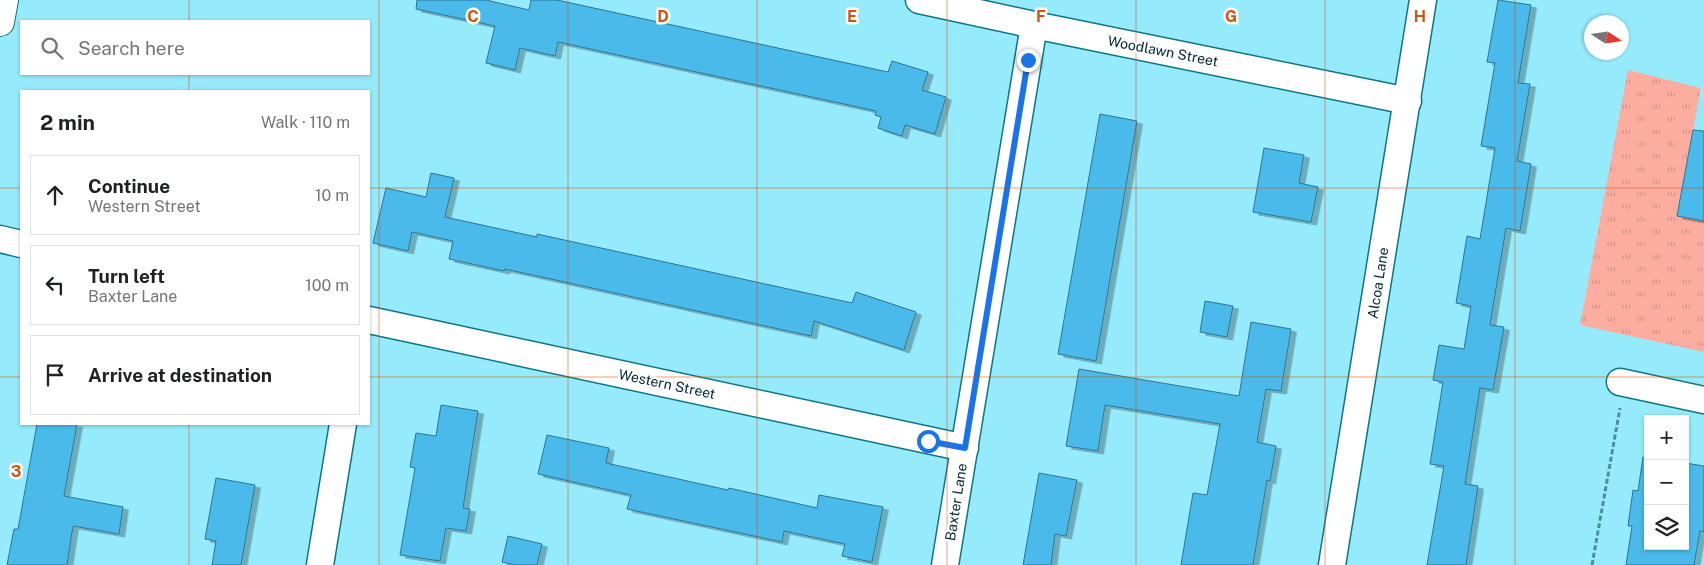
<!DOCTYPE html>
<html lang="en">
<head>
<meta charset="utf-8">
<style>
  :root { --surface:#fff; --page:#f6f6f6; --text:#202124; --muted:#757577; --line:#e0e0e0 }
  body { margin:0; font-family:"Public Sans",sans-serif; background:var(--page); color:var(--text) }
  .controls { position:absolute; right:15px; bottom:15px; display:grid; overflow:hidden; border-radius:0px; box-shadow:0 1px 4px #0004 }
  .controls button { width:45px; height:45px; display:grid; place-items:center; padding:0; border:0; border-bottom:1px solid var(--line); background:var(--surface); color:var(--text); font:25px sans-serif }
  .compass { position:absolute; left:1584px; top:15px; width:45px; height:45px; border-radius:50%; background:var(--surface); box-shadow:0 1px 4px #0004; rotate:102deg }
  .stop { position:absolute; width:15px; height:15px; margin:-11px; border:4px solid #1a73e8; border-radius:50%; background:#fff }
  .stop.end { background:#1a73e8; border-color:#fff; box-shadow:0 1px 5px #0008 }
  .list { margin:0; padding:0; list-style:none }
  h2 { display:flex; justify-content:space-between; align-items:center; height:65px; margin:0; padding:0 20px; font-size:21px }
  h2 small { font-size:16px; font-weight:400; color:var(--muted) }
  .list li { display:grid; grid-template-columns:32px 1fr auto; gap:15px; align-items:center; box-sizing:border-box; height:80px; margin:0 10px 10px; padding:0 10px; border:1px solid var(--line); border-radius:0px }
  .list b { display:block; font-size:19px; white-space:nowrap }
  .list p { margin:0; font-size:16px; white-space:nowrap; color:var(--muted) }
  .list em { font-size:16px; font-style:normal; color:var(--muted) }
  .icon { flex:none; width:28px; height:28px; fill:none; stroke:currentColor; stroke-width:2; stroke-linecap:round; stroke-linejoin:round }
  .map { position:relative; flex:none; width:1704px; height:565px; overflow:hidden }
  .search { position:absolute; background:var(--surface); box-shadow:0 1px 4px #0004; left:20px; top:20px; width:350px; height:55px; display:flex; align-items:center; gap:12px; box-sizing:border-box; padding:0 18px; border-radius:0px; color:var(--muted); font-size:19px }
  .panel { position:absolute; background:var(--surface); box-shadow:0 1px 4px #0004; left:20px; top:90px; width:350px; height:335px; border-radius:0px }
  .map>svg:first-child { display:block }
  .grass { fill:url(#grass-tufts) }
  .building { fill:#49baea; stroke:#2c7594; filter:url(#shadow) }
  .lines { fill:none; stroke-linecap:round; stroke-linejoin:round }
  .street-casing { stroke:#0f7583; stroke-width:29 }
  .secondary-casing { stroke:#0f7583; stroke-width:30 }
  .path { stroke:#4e8d98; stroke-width:3; stroke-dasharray:5 2.5; stroke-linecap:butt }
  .street { stroke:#fff; stroke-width:26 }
  .secondary { stroke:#fff; stroke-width:28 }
  .route { stroke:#1a73e8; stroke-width:6 }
  .grid { fill:none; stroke:#d1540f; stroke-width:1; stroke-opacity:0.55 }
  .labels { text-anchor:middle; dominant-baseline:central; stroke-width:5; stroke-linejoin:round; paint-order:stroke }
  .street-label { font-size:14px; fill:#00272d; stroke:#fcfcfc }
  .grid-label { font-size:16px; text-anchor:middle; font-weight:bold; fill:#d1540f; stroke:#fcfcfc; stroke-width:5; stroke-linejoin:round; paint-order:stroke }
</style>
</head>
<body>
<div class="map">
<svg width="1704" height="565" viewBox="0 0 1704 565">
  <defs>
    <pattern id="grass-tufts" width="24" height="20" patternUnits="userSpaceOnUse" patternTransform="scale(1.25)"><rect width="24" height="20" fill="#fcad9f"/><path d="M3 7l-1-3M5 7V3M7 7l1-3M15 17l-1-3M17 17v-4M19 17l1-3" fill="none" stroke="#d69589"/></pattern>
    <filter id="shadow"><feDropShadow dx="5.5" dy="3" stdDeviation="0" flood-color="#0004"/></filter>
  </defs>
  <rect width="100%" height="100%" fill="#95ebfb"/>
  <path class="grass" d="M 1628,70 L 1701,88 L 1677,216 L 1704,221 L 1704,352 L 1580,325 Z"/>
  <g class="building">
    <path d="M 417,0 L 486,0 L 529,10 L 531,0 L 557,0 L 888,72 L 892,61 L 928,72 L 922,90 L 946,97 L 935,134 L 905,125 L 902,136 L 878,128 L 881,117 L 875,115 L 876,111 L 558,42 L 555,56 L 520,48 L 515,70 L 486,63 L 495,26 L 416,9 Z"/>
    <path d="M 1498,0 L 1531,5 L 1518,83 L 1530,84 L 1517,161 L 1531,164 L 1520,231 L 1506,228 L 1490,325 L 1504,327 L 1493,390 L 1480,388 L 1465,484 L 1478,486 L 1466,565 L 1427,565 L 1444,466 L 1430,464 L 1443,382 L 1433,380 L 1439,345 L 1464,349 L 1471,306 L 1456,303 L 1467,236 L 1480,239 L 1495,148 L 1481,146 L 1495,63 L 1487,62 Z"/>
    <path d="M 1100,114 L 1137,121 L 1096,361 L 1058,354 Z"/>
    <path d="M 1693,130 L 1704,131 L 1704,221 L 1677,216 Z"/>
    <path d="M 1264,148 L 1304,155 L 1299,183 L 1318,187 L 1311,222 L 1253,212 Z"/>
    <path d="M 431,173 L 454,178 L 445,217 L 537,237 L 537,234 L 852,303 L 856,292 L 916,312 L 904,350 L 814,321 L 811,336 L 505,269 L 504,271 L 449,259 L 453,241 L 412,232 L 408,251 L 373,243 L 386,188 L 426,197 Z"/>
    <path d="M 1205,301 L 1233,306 L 1227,337 L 1200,332 Z"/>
    <path d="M 1251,322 L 1291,329 L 1281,391 L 1266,389 L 1257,442 L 1276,446 L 1270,481 L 1267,480 L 1253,565 L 1181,565 L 1193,493 L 1207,495 L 1220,424 L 1105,405 L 1098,451 L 1066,446 L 1079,369 L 1239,396 Z"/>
    <path d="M 441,405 L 478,411 L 463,508 L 470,509 L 466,531 L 446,528 L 440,561 L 400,555 L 415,468 L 410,467 L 416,433 L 436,436 Z"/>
    <path d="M 37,424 L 77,424 L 64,496 L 123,507 L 119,534 L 73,526 L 67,565 L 7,565 L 14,529 L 18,529 Z"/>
    <path d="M 547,435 L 609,448 L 606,463 L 728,490 L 729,488 L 817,508 L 819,495 L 883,507 L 872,562 L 842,556 L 845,544 L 784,531 L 782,542 L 627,509 L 631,495 L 538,474 Z"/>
    <path d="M 1643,457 L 1648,458 L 1648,546 L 1685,546 L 1685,463 L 1704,466 L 1704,532 L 1700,531 L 1694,565 L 1626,565 L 1632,526 L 1628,526 L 1633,490 L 1638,491 Z"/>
    <path d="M 1039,473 L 1077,480 L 1066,536 L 1055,534 L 1051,565 L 1023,565 Z"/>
    <path d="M 216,478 L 255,485 L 241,565 L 212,565 L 216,541 L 205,539 Z"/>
    <path d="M 508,536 L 542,544 L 537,565 L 515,565 L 502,562 Z"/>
  </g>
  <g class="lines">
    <defs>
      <g id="street">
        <path d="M 919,0 L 1034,25 L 1408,101"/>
        <path d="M 0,239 L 21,244"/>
        <path d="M 369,320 L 965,448"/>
        <path d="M 1620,382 L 1704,400"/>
        <path d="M 320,565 L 343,424"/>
        <path d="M 945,565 L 1034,25"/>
        <path d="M 1332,565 L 1423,0"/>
      </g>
      <path id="secondary" d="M 0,22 L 4,0"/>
    </defs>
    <use href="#street" class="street-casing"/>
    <use href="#secondary" class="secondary-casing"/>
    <path class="path" d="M 1592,565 L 1620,408"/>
    <use href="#street" class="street"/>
    <use href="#secondary" class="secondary"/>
  </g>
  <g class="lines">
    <path class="route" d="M 928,441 L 965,448 L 1028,60"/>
  </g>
  <path class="grid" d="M 189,0 L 189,21M 379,0 L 379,565M 568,0 L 568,565M 757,0 L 757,565M 947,0 L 947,565M 1136,0 L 1136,565M 1325,0 L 1325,565M 1515,0 L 1515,565M 189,74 L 189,91M 0,188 L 21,188M 369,188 L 1704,188M 0,377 L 21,377M 369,377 L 1704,377M 189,424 L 189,565"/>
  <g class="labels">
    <g class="street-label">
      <text transform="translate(1163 51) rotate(11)">Woodlawn Street</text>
      <text transform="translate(1378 283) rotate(-81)">Alcoa Lane</text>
      <text transform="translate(667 384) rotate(12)">Western Street</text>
      <text transform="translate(956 502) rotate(-81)">Baxter Lane</text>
    </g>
  </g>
  <g class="grid-label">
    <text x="473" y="22">C</text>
    <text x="663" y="22">D</text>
    <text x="852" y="22">E</text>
    <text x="1041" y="22">F</text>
    <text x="1231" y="22">G</text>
    <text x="1420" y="22">H</text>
    <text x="16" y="477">3</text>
  </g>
</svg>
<div class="controls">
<button>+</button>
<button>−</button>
<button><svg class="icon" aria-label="layers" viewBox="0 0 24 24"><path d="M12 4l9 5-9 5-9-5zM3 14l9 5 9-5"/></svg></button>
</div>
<svg class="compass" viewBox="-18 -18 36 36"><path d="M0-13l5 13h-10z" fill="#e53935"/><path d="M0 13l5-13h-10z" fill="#757577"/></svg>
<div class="stop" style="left:928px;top:441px"></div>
<div class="stop end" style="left:1028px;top:60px"></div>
<div class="search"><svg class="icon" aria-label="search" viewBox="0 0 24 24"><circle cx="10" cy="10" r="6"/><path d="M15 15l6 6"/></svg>Search here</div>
<section class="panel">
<h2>2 min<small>Walk · 110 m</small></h2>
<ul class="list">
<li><svg class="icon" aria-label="ahead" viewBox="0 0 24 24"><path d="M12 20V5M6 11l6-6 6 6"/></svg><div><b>Continue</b><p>Western Street</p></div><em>10 m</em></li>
<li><svg class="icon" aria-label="left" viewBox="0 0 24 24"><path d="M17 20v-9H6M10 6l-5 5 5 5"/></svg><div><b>Turn left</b><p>Baxter Lane</p></div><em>100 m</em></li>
<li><svg class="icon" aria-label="arrive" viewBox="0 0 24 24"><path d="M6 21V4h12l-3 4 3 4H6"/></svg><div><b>Arrive at destination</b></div></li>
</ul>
</section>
</div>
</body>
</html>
